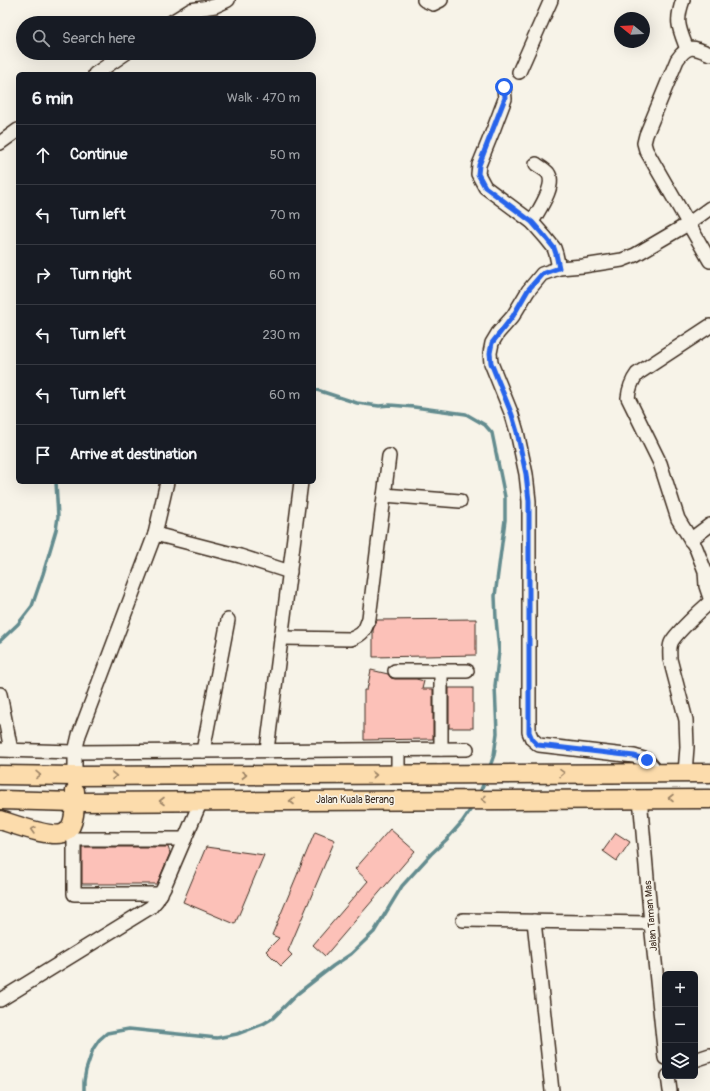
<!DOCTYPE html>
<html lang="en">
<head>
<meta charset="utf-8">
<style>
  :root { --surface:#171b24; --page:#20242c; --text:#f1f3f6; --muted:#9ea1a6; --line:#363941 }
  body { margin:0; font-family:Pangolin,sans-serif; background:var(--page); color:var(--text) }
  .controls { position:absolute; right:12px; bottom:12px; display:grid; overflow:hidden; border-radius:6px; box-shadow:0 4px 16px #0002 }
  .controls button { width:36px; height:36px; display:grid; place-items:center; padding:0; border:0; border-bottom:1px solid var(--line); background:var(--surface); color:var(--text); font:20px sans-serif }
  .compass { position:absolute; left:614px; top:12px; width:36px; height:36px; border-radius:50%; background:var(--surface); box-shadow:0 4px 16px #0002; rotate:288deg }
  .stop { position:absolute; width:12px; height:12px; margin:-9px; border:3px solid #2563eb; border-radius:50%; background:#fff }
  .stop.end { background:#2563eb; border-color:#fff; box-shadow:0 1px 4px #0008 }
  .list { margin:0; padding:0; list-style:none }
  h2 { display:flex; justify-content:space-between; align-items:center; height:52px; margin:0; padding:0 16px; font-size:17px }
  h2 small { font-size:13px; font-weight:400; color:var(--muted) }
  .list li { display:grid; grid-template-columns:26px 1fr auto; gap:12px; align-items:center; box-sizing:border-box; height:60px; padding:0 16px; border-top:1px solid var(--line) }
  .list b { display:block; font-size:15px; white-space:nowrap }
  .list em { font-size:13px; font-style:normal; color:var(--muted) }
  .icon { flex:none; width:22px; height:22px; fill:none; stroke:currentColor; stroke-width:2; stroke-linecap:round; stroke-linejoin:round }
  .map { position:relative; flex:none; width:710px; height:1091px; overflow:hidden }
  .search { position:absolute; background:var(--surface); box-shadow:0 4px 16px #0002; left:16px; top:16px; width:300px; height:44px; display:flex; align-items:center; gap:10px; box-sizing:border-box; padding:0 14px; border-radius:22px; color:var(--muted); font-size:15px }
  .panel { position:absolute; background:var(--surface); box-shadow:0 4px 16px #0002; left:16px; top:72px; width:300px; height:412px; border-radius:6px }
  .map>svg:first-child { display:block }
  .lines { fill:none; stroke-linecap:round; stroke-linejoin:round }
  .stream { stroke:#648c8f; stroke-width:3.5 }
  .building { fill:#fcc1b8; stroke:#3b2a1e }
  .minor-casing { stroke:#3b2a1e; stroke-width:16 }
  .highway-casing { stroke:#3b2a1e; stroke-width:21 }
  .minor { stroke:#f7f3e8; stroke-width:13 }
  .highway { stroke:#fcdcac; stroke-width:18 }
  .oneway { stroke:#9c8365 }
  .route { stroke:#2563eb; stroke-width:5 }
  .labels { text-anchor:middle; dominant-baseline:central; stroke-width:3; stroke-linejoin:round; paint-order:stroke }
  .street-label { font-size:10px; fill:#3b2a1e; stroke:#f7f3e8 }
</style>
</head>
<body>
<div class="map">
<svg width="710" height="1091" viewBox="0 0 710 1091">
  <rect width="100%" height="100%" fill="#f7f3e8"/>
  <filter id="ink" filterUnits="userSpaceOnUse"><feTurbulence type="fractalNoise" baseFrequency=".025" numOctaves="2"/><feDisplacementMap in="SourceGraphic" scale="8" xChannelSelector="R" yChannelSelector="G"/><feConvolveMatrix kernelMatrix="1 2 1 2 8 2 1 2 1" color-interpolation-filters="sRGB"/></filter>
  <g filter="url(#ink)">
    <g class="lines">
      <g class="stream">
        <path d="M 314,389 L 357,403 L 379,406 L 390,405 L 414,407 L 466,414 L 485,425 L 492,433 L 505,497 L 505,520 L 495,596 L 496,619 L 499,651 L 495,686 L 497,733 L 494,755 L 489,769"/>
        <path d="M 0,641 L 18,624 L 32,606 L 43,574 L 56,530 L 58,517 L 56,482"/>
        <path d="M 479,795 L 485,780"/>
        <path d="M 84,1091 L 84,1081 L 86,1070 L 93,1049 L 99,1040 L 107,1033 L 129,1029 L 217,1038 L 237,1034 L 263,1024 L 273,1018 L 297,994 L 333,966 L 351,954 L 374,932 L 402,886 L 431,854 L 446,840 L 462,822 L 473,806"/>
      </g>
    </g>
    <g class="building">
      <path d="M 476,619 L 476,655 L 373,657 L 373,630 L 377,620 Z"/>
      <path d="M 371,670 L 388,674 L 391,678 L 395,679 L 416,679 L 424,681 L 422,689 L 433,689 L 433,739 L 364,740 L 364,690 L 367,690 Z"/>
      <rect x="449" y="688" width="24" height="40"/>
      <path d="M 390,829 L 415,851 L 325,956 L 313,945 L 368,881 L 355,869 Z"/>
      <path d="M 315,832 L 335,840 L 288,951 L 292,955 L 281,966 L 266,951 L 279,938 L 272,935 Z"/>
      <path d="M 616,833 L 630,842 L 617,861 L 603,851 Z"/>
      <path d="M 82,847 L 168,847 L 170,853 L 157,884 L 82,884 Z"/>
      <path d="M 206,847 L 264,855 L 235,924 L 183,902 Z"/>
    </g>
    <g class="lines">
      <defs>
        <g id="minor">
          <path d="M 424,0 L 433,4 L 441,0"/>
          <path d="M 683,0 C 675,22 679,28 687,49"/>
          <path d="M 170,23 L 191,10 L 215,6 L 228,0"/>
          <path d="M 710,54 C 693,47 688,44 677,60 L 646,135 L 644,143 L 646,150 L 710,261"/>
          <path d="M 519,72 L 551,0"/>
          <path d="M 95,74 L 126,53"/>
          <path d="M 504,87 L 505,99 L 494,128 L 479,165 L 478,174 L 485,187 L 532,222 L 546,238 L 554,248 L 556,254 L 559,268"/>
          <path d="M 0,143 L 18,130"/>
          <path d="M 532,222 C 538,211 557,185 548,173 C 546,170 539,166 536,164"/>
          <path d="M 710,326 L 637,374 C 631,382 629,388 628,398 L 660,463 L 678,519 L 696,548 L 705,571 L 706,586 L 710,598"/>
          <path d="M 384,495 L 460,501"/>
          <path d="M 155,534 L 240,556 L 290,572"/>
          <path d="M 690,540 L 710,525"/>
          <path d="M 281,638 L 351,639 C 364,634 365,630 369,618 L 389,456"/>
          <path d="M 395,671 L 467,671"/>
          <path d="M 0,694 L 11,750"/>
          <path d="M 441,749 L 441,671"/>
          <path d="M 0,750 L 75,752 L 467,749"/>
          <path d="M 267,750 L 301,482"/>
          <path d="M 398,750 L 398,774"/>
          <path d="M 203,751 L 228,620"/>
          <path d="M 658,773 L 647,760 L 634,756 L 539,745 L 532,739 L 529,732 L 529,501 L 526,474 L 517,432 L 512,415 L 491,363 L 490,353 L 492,343 L 498,333 L 513,316 L 528,291 L 542,274 L 559,268 L 583,266 L 622,260 L 635,255 L 688,224 L 710,208"/>
          <path d="M 685,773 L 687,747 L 686,720 L 670,659 C 670,654 669,648 671,643 C 674,635 702,609 710,602"/>
          <path d="M 75,776 L 75,752 L 79,735 L 155,534 L 167,482"/>
          <path d="M 640,798 L 651,923 L 665,1058"/>
          <path d="M 69,834 L 74,839 L 185,839"/>
          <path d="M 74,839 L 74,894 L 161,894"/>
          <path d="M 463,920 L 651,923"/>
          <path d="M 534,921 L 552,1091"/>
          <path d="M 0,1000 L 151,907 L 157,900 L 164,887 L 201,801"/>
          <path d="M 695,1060 L 710,1055"/>
          <path d="M 668,1076 L 670,1091"/>
        </g>
        <g id="highway">
          <path d="M 0,775 L 75,776 L 710,773"/>
          <path d="M 0,800 L 75,802 L 710,799"/>
          <path d="M 0,820 C 13,824 55,840 66,832 C 76,825 75,802 75,791"/>
        </g>
      </defs>
      <use href="#minor" class="minor-casing"/>
      <use href="#highway" class="highway-casing"/>
      <use href="#minor" class="minor"/>
      <use href="#highway" class="highway"/>
    </g>
    <defs><path id="oneway-chevron" d="M-2-3.5L2.5 0L-2 3.5" fill="none" stroke-width="1.6" stroke-linecap="round" stroke-linejoin="round"/></defs>
    <g class="oneway">
      <use href="#oneway-chevron" transform="translate(562 773) rotate(-1)"/>
      <use href="#oneway-chevron" transform="translate(38 775) rotate(1)"/>
      <use href="#oneway-chevron" transform="translate(244 775)"/>
      <use href="#oneway-chevron" transform="translate(374 775)"/>
      <use href="#oneway-chevron" transform="translate(114 776)"/>
      <use href="#oneway-chevron" transform="translate(671 798) rotate(-180)"/>
      <use href="#oneway-chevron" transform="translate(484 799) rotate(179)"/>
      <use href="#oneway-chevron" transform="translate(162 801) rotate(180)"/>
      <use href="#oneway-chevron" transform="translate(292 801) rotate(180)"/>
      <use href="#oneway-chevron" transform="translate(33 830) rotate(-164)"/>
    </g>
  </g>
  <g class="lines" filter="url(#ink)">
    <path class="route" d="M 504,87 L 505,98 L 479,165 L 478,174 L 485,187 L 532,222 L 546,238 L 554,248 L 556,254 L 559,268 L 542,274 L 528,290 L 513,316 L 492,343 L 490,353 L 491,363 L 512,415 L 517,432 L 526,474 L 529,501 L 529,732 L 532,739 L 538,745 L 634,756 L 647,760"/>
  </g>
  <g class="labels">
    <g class="street-label">
      <text x="355" y="800">Jalan Kuala Berang</text>
      <text transform="translate(651 916) rotate(-95)">Jalan Taman Mas</text>
    </g>
  </g>
</svg>
<div class="controls">
<button>+</button>
<button>−</button>
<button><svg class="icon" aria-label="layers" viewBox="0 0 24 24"><path d="M12 4l9 5-9 5-9-5zM3 14l9 5 9-5"/></svg></button>
</div>
<svg class="compass" viewBox="-18 -18 36 36"><path d="M0-13l5 13h-10z" fill="#e53935"/><path d="M0 13l5-13h-10z" fill="#9ea1a6"/></svg>
<div class="stop" style="left:504px;top:87px"></div>
<div class="stop end" style="left:647px;top:760px"></div>
<div class="search"><svg class="icon" aria-label="search" viewBox="0 0 24 24"><circle cx="10" cy="10" r="6"/><path d="M15 15l6 6"/></svg>Search here</div>
<section class="panel">
<h2>6 min<small>Walk · 470 m</small></h2>
<ul class="list">
<li><svg class="icon" aria-label="ahead" viewBox="0 0 24 24"><path d="M12 20V5M6 11l6-6 6 6"/></svg><div><b>Continue</b></div><em>50 m</em></li>
<li><svg class="icon" aria-label="left" viewBox="0 0 24 24"><path d="M17 20v-9H6M10 6l-5 5 5 5"/></svg><div><b>Turn left</b></div><em>70 m</em></li>
<li><svg class="icon" aria-label="right" viewBox="0 0 24 24"><path d="M7 20v-9h11M14 6l5 5-5 5"/></svg><div><b>Turn right</b></div><em>60 m</em></li>
<li><svg class="icon" aria-label="left" viewBox="0 0 24 24"><path d="M17 20v-9H6M10 6l-5 5 5 5"/></svg><div><b>Turn left</b></div><em>230 m</em></li>
<li><svg class="icon" aria-label="left" viewBox="0 0 24 24"><path d="M17 20v-9H6M10 6l-5 5 5 5"/></svg><div><b>Turn left</b></div><em>60 m</em></li>
<li><svg class="icon" aria-label="arrive" viewBox="0 0 24 24"><path d="M6 21V4h12l-3 4 3 4H6"/></svg><div><b>Arrive at destination</b></div></li>
</ul>
</section>
</div>
</body>
</html>
